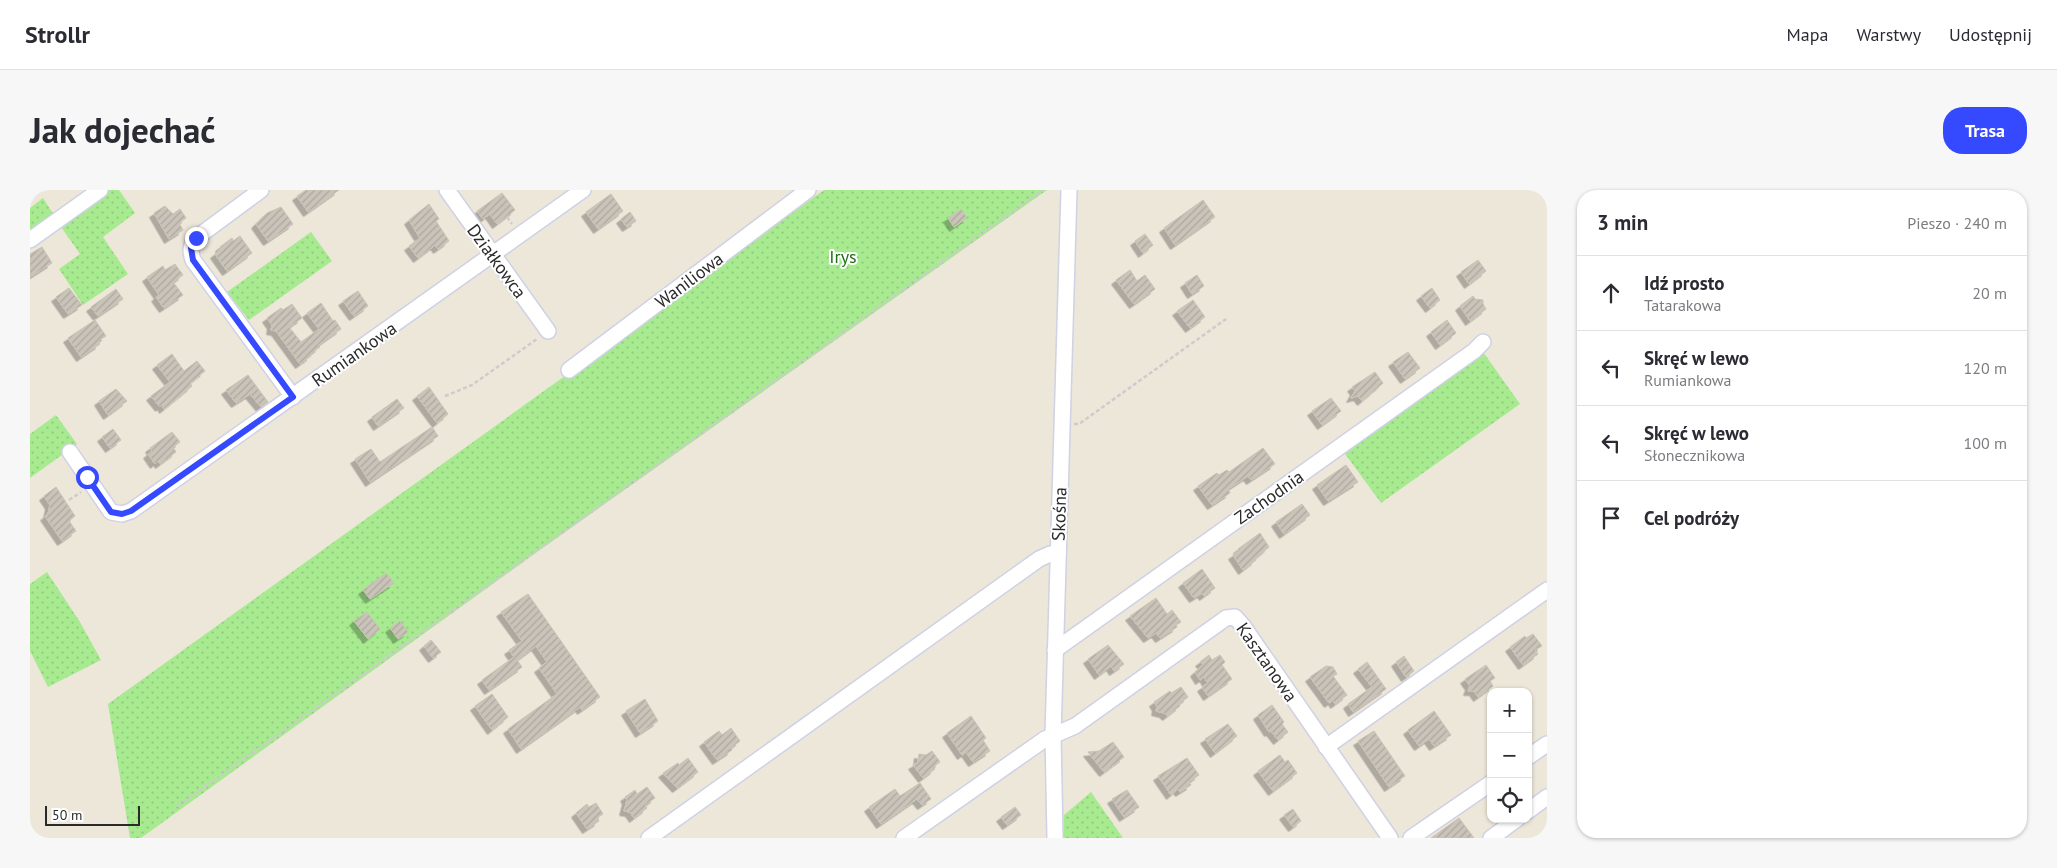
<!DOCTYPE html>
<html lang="pl">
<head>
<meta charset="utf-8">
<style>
  :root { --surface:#fff; --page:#f7f7f7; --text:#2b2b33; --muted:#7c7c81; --line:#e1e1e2; --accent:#3549ff }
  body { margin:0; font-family:"PT Sans",sans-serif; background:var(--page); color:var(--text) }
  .controls { position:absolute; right:15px; bottom:15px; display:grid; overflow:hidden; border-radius:10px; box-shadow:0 1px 4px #0004 }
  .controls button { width:45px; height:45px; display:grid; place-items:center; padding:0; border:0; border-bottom:1px solid var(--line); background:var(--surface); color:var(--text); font:25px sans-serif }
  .scale { position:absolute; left:15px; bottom:12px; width:95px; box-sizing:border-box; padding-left:5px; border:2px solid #2a2a2a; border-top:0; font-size:14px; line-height:18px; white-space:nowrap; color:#2a2a2a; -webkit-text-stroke:4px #fff; paint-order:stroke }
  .stop { position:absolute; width:15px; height:15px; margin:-11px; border:4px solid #3549ff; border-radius:50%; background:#fff }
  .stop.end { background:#3549ff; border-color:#fff; box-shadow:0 1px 5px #0008 }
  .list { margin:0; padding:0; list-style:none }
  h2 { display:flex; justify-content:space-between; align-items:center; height:65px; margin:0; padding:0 20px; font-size:21px }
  h2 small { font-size:16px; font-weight:400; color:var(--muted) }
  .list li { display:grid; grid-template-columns:32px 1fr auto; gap:15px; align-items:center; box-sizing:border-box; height:75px; padding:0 20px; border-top:1px solid var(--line) }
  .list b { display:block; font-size:19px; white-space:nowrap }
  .list p { margin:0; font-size:16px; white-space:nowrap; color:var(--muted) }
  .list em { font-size:16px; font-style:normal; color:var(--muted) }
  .icon { flex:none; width:28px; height:28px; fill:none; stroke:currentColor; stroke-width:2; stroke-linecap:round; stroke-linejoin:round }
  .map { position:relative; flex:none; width:1517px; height:648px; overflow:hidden; border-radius:20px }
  header { display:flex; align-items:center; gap:30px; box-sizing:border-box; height:70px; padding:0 25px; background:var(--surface); border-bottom:1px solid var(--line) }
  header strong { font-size:24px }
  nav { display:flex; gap:28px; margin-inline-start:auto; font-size:18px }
  .intro { display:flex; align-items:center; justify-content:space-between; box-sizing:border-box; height:120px; padding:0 30px }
  h1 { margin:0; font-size:35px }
  .button { padding:12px 22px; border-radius:20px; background:var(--accent); color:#fff; font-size:18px; font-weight:700 }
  main { display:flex; gap:30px; padding:0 30px }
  aside { flex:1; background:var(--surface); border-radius:20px; box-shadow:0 1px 4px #0004 }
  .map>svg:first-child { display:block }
  .grass { fill:url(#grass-dots) }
  .building { fill:url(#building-hatch); stroke:#c9c3b3; filter:url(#shadow) }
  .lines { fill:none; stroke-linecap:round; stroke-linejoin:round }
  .minor-casing { stroke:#cfd1e4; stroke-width:18 }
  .path { stroke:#ccc; stroke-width:2.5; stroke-dasharray:4 2.5; stroke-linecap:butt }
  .minor { stroke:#fff; stroke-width:15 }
  .route { stroke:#3549ff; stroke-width:6 }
  .labels { text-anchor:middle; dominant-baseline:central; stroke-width:4; stroke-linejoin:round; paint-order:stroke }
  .park-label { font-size:18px; fill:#1d6e12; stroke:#fff }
  .street-label { font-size:18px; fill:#2a2a2a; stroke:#fff }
</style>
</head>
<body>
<header>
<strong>Strollr</strong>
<nav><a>Mapa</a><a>Warstwy</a><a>Udostępnij</a></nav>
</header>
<div class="intro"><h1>Jak dojechać</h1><a class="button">Trasa</a></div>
<main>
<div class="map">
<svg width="1517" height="648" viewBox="0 0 1517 648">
  <defs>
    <pattern id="grass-dots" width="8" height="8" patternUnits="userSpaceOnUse" patternTransform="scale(1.25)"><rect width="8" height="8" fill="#a7ea90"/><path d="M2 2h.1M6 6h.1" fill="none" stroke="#90c97c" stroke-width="1.8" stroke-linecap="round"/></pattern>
    <pattern id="building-hatch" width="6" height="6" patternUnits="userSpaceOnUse" patternTransform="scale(1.25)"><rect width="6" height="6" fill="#c9c3b9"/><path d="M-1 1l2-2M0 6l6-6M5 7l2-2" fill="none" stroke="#ada89f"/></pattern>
    <filter id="shadow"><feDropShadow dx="-4.5" dy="4.5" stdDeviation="0" flood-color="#0004"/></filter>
  </defs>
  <rect width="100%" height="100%" fill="#ede7da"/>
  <g class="grass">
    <path d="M 76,0 L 89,0 L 105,23 L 73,47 L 98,84 L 53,115 L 29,79 L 50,64 L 29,34 Z"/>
    <path d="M 794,0 L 1017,0 L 500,367 L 111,648 L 100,648 L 78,514 Z"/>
    <path d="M 13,8 L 26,28 L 0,46 L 0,18 Z"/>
    <path d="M 281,42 L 302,71 L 219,130 L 197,102 Z"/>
    <path d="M 1451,159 L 1490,214 L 1351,313 L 1313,261 Z"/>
    <path d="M 26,225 L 47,254 L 0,288 L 0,244 Z"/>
    <path d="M 17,382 L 50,432 L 71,470 L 18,497 L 0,461 L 0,394 Z"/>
    <path d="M 1061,602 L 1093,648 L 1033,648 L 1034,625 Z"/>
  </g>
  <g class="building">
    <path d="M 276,0 L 309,0 L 278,22 L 267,6 Z"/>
    <path d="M 472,3 L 485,20 L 467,34 L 460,24 L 453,29 L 447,21 Z"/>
    <path d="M 581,4 L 593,21 L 568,39 L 556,22 Z"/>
    <path d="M 1173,10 L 1185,27 L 1145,55 L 1134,38 Z"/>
    <path d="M 399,14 L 409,29 L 406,31 L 419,51 L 408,59 L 405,55 L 388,68 L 379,56 L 390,48 L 379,30 Z"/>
    <path d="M 135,16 L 143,24 L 150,19 L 156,28 L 149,33 L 153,40 L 139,49 L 124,23 Z"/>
    <path d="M 251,17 L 263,34 L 238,51 L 226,34 L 237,23 Z"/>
    <path d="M 931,19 L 937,28 L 924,37 L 918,28 Z"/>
    <path d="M 600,22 L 606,31 L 597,37 L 591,29 Z"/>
    <path d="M 1115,44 L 1123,55 L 1113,63 L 1105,51 Z"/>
    <path d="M 210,46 L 222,63 L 197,81 L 185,64 L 191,59 L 190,57 L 202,48 L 203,51 Z"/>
    <path d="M 12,57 L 22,73 L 0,87 L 0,64 Z"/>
    <path d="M 1448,70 L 1456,81 L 1439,94 L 1431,82 Z"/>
    <path d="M 145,74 L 153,85 L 143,92 L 153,105 L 134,118 L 126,107 L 129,105 L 117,87 L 133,76 L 135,80 Z"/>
    <path d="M 1100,80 L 1107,91 L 1115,85 L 1125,99 L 1104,114 L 1086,90 Z"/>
    <path d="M 1167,85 L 1174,96 L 1162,104 L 1155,93 Z"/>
    <path d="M 39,98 L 52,115 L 38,124 L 26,107 Z"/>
    <path d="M 1402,98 L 1410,110 L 1400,118 L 1391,106 Z"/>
    <path d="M 86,99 L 93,109 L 68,126 L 61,117 Z"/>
    <path d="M 328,101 L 338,116 L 324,126 L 313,111 Z"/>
    <path d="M 1443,106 L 1445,109 L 1453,110 L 1453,114 L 1456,119 L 1440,131 L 1430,116 Z"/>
    <path d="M 1163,110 L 1175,127 L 1160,138 L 1147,121 Z"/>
    <path d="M 291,113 L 303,131 L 305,130 L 311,139 L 288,155 L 290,157 L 280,164 L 281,166 L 270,174 L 246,141 L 241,140 L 242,135 L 237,128 L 251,118 L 253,120 L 262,114 L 272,128 L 259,137 L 271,152 L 289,139 L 277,123 Z"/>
    <path d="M 65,130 L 76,146 L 68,151 L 70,154 L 51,167 L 38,148 Z"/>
    <path d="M 1417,130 L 1426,143 L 1410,155 L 1401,142 Z"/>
    <path d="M 1378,162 L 1390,178 L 1375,189 L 1363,172 Z"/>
    <path d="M 142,164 L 154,181 L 167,171 L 175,181 L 160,193 L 162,196 L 134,219 L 132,215 L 130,217 L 121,206 L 140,192 L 127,175 Z"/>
    <path d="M 1345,182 L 1353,193 L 1332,211 L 1328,206 L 1321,208 L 1325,201 L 1322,197 Z"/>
    <path d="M 218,185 L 238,212 L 231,217 L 220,204 L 206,213 L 196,200 Z"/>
    <path d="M 399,197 L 418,224 L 407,233 L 387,206 Z"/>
    <path d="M 86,199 L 97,211 L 78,225 L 69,211 Z"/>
    <path d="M 1301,208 L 1311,221 L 1292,235 L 1282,221 Z"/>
    <path d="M 367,209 L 374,218 L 348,236 L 342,227 Z"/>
    <path d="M 402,237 L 408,246 L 340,292 L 325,269 L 341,259 L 350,272 Z"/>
    <path d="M 83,239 L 91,250 L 80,258 L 72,247 Z"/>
    <path d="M 142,242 L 150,252 L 143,257 L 146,262 L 130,274 L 128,271 L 125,274 L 118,264 L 122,261 L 120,258 Z"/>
    <path d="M 1233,258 L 1245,274 L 1221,290 L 1218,286 L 1198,299 L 1200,303 L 1182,315 L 1168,296 L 1187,283 L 1189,285 L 1197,280 L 1199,282 Z"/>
    <path d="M 1316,275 L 1328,292 L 1298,311 L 1287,295 Z"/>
    <path d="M 26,297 L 45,326 L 39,331 L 46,341 L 32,351 L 15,326 L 18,324 L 20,315 L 14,306 Z"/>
    <path d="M 1272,314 L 1280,325 L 1254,344 L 1246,332 Z"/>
    <path d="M 1230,343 L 1239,357 L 1225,369 L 1226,370 L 1213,380 L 1203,365 L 1209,361 L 1208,359 Z"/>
    <path d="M 1172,379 L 1185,398 L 1174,406 L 1172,403 L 1164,408 L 1153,393 Z"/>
    <path d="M 356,383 L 364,393 L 340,409 L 333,400 Z"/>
    <path d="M 498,404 L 570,507 L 552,520 L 550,517 L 491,559 L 478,539 L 527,504 L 509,478 L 517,472 L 506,456 L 487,470 L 492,477 L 459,500 L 452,490 L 484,467 L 479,460 L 492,451 L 471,422 Z"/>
    <path d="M 1126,408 L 1137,424 L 1142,420 L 1151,432 L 1146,435 L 1147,437 L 1130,448 L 1126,443 L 1118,448 L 1100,426 Z"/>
    <path d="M 337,422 L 350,439 L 338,449 L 324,431 Z"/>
    <path d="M 370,431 L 378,442 L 368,449 L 360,438 Z"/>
    <path d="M 1503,444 L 1512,456 L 1505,460 L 1508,464 L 1493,475 L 1480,457 L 1495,446 L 1496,448 Z"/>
    <path d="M 401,450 L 411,462 L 403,468 L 394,456 Z"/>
    <path d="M 1078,455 L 1094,474 L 1084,481 L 1081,476 L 1069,485 L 1058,469 Z"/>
    <path d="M 1179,465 L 1182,470 L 1190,465 L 1195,472 L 1192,475 L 1202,489 L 1178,506 L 1172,497 L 1178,493 L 1174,487 L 1170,490 L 1165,482 L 1173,475 L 1170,472 Z"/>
    <path d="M 1374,466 L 1384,481 L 1376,487 L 1366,472 Z"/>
    <path d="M 1337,472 L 1356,499 L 1323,522 L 1318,514 L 1342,497 L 1328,479 Z"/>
    <path d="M 1456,475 L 1465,488 L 1460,491 L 1463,496 L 1448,507 L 1444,501 L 1438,501 L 1440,496 L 1435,489 Z"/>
    <path d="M 1296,476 L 1303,477 L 1307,484 L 1303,486 L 1317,505 L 1305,514 L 1303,510 L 1299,513 L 1280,487 Z"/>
    <path d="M 1151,497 L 1158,507 L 1149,514 L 1150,516 L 1137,526 L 1134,523 L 1126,521 L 1127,517 L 1124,512 L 1140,501 L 1141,503 Z"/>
    <path d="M 462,504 L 478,527 L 462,540 L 445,516 Z"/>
    <path d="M 615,509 L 628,531 L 610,543 L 596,521 Z"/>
    <path d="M 1242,515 L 1254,532 L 1252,534 L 1258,542 L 1248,550 L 1241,541 L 1239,542 L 1228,525 Z"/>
    <path d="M 1404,521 L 1421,545 L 1404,556 L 1399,549 L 1389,556 L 1378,540 Z"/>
    <path d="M 941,526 L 956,548 L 953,550 L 960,561 L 943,572 L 936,562 L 932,565 L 917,543 Z"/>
    <path d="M 1198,534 L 1207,546 L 1185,563 L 1175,549 Z"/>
    <path d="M 701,538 L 710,551 L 701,558 L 702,560 L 687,570 L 674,552 L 689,541 L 692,545 Z"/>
    <path d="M 1344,541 L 1375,586 L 1359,597 L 1328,551 Z"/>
    <path d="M 1083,552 L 1094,567 L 1074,582 L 1058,562 L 1069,561 Z"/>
    <path d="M 902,561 L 910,572 L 903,577 L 905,579 L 893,588 L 883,575 L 888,572 L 889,564 L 896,565 Z"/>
    <path d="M 1250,565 L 1255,572 L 1258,570 L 1267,583 L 1243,601 L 1228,581 Z"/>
    <path d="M 658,568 L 668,582 L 647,598 L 633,583 L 648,573 L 649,575 Z"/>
    <path d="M 1157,568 L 1169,585 L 1159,592 L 1161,595 L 1150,602 L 1148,599 L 1141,605 L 1128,586 Z"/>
    <path d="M 890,593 L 901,609 L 892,615 L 887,609 L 851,634 L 839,617 L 865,599 L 870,606 Z"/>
    <path d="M 617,597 L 625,608 L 615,615 L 617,618 L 604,628 L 600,622 L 594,621 L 597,610 L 595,607 L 605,600 L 607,604 Z"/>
    <path d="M 1097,600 L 1109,617 L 1094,627 L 1082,609 Z"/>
    <path d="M 566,613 L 573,624 L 567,628 L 569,631 L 557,639 L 546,623 L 557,614 L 559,617 Z"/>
    <path d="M 985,617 L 991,625 L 977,635 L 971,627 Z"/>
    <path d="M 1263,619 L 1271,631 L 1263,637 L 1254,625 Z"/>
    <path d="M 1429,628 L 1444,648 L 1401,648 Z"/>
  </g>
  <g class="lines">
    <defs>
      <g id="minor">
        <path d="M 231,0 L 166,48 C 160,56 160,61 163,70 L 263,207"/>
        <path d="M 417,0 L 518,141"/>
        <path d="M 0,50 L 70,0"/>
        <path d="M 539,180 L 778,0"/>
        <path d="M 40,262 L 81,322 L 92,324 L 101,321 L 553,0"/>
        <path d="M 1025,460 L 1444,161 L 1453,152"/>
        <path d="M 1296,557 L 1517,400"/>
        <path d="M 1498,567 L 1517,554"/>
        <path d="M 1498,621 L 1517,607"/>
        <path d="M 619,648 L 1009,369 L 1020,364 L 1028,364"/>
        <path d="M 874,648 L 1015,549 L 1045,536 L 1196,428 L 1205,427 L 1213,436 L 1360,648"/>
        <path d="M 1025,648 L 1023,545 L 1039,0"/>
        <path d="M 1381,648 L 1461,593"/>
        <path d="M 1461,648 L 1487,629"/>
      </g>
    </defs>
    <use href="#minor" class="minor-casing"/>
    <g class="path">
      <path d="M 477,27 L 482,34"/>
      <path d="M 415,206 L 442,195 L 507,149"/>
      <path d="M 1044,234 L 1049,234 L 1196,129"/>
      <path d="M 39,310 L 51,302"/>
      <path d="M 148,616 L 1013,0"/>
    </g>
    <use href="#minor" class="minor"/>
  </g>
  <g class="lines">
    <path class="route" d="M 57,287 L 81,322 L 92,324 L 101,321 L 263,207 L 163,70 L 161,58 L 166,48"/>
  </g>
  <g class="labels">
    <g class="park-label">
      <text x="813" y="66">Irys</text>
    </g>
    <g class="street-label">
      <text transform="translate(467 71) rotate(54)">Działkowca</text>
      <text transform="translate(659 90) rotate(-37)">Waniliowa</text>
      <text transform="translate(324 164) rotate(-35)">Rumiankowa</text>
      <text transform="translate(1239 307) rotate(-35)">Zachodnia</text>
      <text transform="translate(1029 324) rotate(-88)">Skośna</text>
      <text transform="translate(1237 472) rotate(55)">Kasztanowa</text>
    </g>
  </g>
</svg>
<div class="controls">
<button>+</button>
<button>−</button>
<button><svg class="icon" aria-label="locate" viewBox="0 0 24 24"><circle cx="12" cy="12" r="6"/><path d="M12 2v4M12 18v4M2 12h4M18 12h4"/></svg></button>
</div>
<div class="scale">50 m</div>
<div class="stop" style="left:57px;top:287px"></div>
<div class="stop end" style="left:166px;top:48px"></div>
</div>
<aside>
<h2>3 min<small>Pieszo · 240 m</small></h2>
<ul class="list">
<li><svg class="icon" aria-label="ahead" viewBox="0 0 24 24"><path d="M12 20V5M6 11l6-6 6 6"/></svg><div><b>Idź prosto</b><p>Tatarakowa</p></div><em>20 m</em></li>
<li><svg class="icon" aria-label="left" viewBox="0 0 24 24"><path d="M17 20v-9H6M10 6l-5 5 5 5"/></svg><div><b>Skręć w lewo</b><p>Rumiankowa</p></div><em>120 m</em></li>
<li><svg class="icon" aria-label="left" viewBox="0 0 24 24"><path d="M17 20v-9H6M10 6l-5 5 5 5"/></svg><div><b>Skręć w lewo</b><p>Słonecznikowa</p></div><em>100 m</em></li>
<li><svg class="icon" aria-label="arrive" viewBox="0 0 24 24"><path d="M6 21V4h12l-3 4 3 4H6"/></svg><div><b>Cel podróży</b></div></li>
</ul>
</aside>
</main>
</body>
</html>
